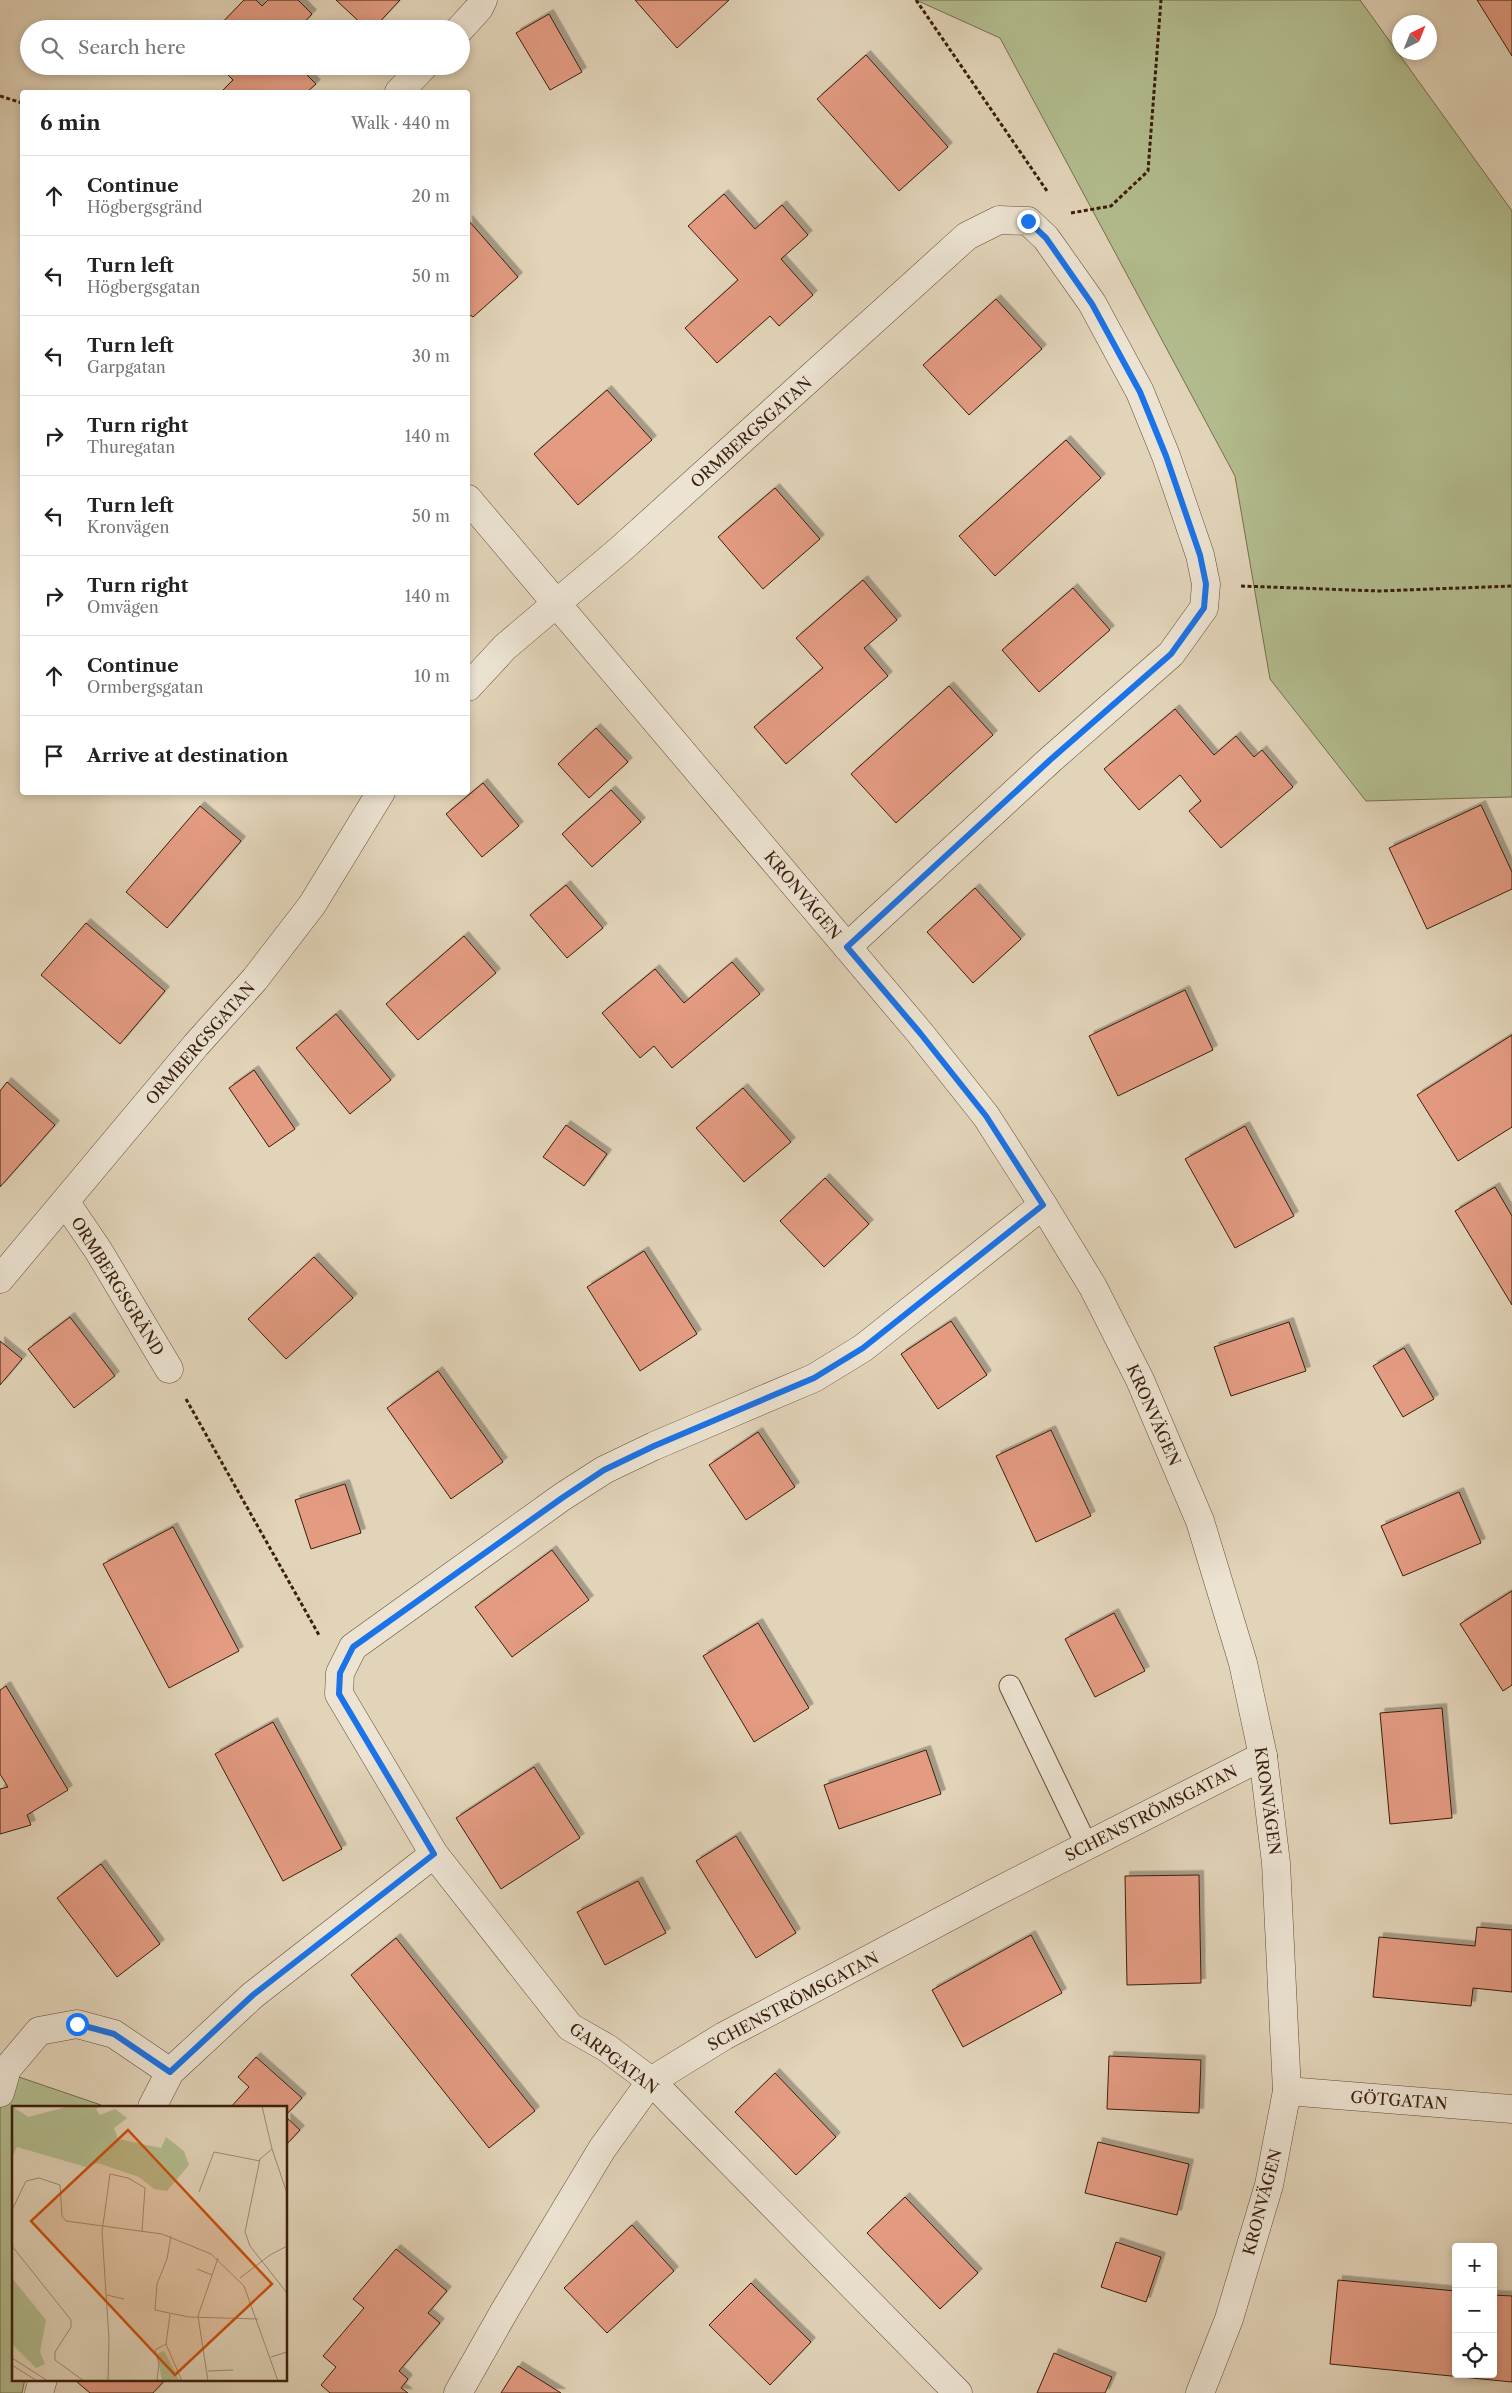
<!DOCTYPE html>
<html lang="en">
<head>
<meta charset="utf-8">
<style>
  :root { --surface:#fff; --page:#f6f6f6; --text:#222; --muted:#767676; --line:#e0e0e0 }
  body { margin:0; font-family:"Libre Caslon Text",serif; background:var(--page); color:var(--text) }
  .controls { position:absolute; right:15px; bottom:15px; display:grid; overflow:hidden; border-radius:5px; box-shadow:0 2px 8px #0003 }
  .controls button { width:45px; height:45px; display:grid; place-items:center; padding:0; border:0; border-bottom:1px solid var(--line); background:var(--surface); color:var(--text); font:25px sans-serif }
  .compass { position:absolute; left:1392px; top:15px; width:45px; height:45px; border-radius:50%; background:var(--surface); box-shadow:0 2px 8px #0003; rotate:43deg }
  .stop { position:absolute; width:15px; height:15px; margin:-11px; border:4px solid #1a73e8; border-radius:50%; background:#fff }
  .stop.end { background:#1a73e8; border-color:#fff; box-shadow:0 1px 5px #0008 }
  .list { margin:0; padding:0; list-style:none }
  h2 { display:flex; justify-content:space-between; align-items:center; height:65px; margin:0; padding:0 20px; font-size:21px }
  h2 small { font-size:16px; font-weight:400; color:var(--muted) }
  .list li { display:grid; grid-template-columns:32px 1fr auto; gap:15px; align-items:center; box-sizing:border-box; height:80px; padding:0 20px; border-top:1px solid var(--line) }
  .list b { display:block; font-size:19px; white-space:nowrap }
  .list p { margin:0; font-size:16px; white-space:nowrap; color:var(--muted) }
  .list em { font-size:16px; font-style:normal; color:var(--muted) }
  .icon { flex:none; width:28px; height:28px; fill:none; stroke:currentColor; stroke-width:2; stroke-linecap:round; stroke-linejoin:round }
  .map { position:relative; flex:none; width:1512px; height:2393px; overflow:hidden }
  .search { position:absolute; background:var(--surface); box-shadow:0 2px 8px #0003; left:20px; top:20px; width:450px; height:55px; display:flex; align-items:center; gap:12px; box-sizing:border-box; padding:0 18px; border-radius:28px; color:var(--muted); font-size:19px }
  .panel { position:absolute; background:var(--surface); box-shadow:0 2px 8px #0003; left:20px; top:90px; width:450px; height:705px; border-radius:5px }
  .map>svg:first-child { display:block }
  .green { fill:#b3bd8f; stroke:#766e4d }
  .building { fill:#e39b82; stroke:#3a1e0b; filter:url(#shadow) }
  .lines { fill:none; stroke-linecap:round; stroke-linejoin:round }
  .lane-casing { stroke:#644c36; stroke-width:23 }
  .street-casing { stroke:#644c36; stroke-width:29 }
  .path { stroke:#3a1e0b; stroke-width:3; stroke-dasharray:4 2.5; stroke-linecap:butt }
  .lane { stroke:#ece3d2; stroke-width:21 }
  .street { stroke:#ece3d2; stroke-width:28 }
  .route { stroke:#1a73e8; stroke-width:6 }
  .labels { text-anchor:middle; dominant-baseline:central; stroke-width:4.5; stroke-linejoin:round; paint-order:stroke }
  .street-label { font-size:16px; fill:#3a1e0b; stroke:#ece3d2 }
  .inset-road { fill:none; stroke:#9f8b73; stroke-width:1 }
  .view { fill:#ce500c; fill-opacity:0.15; stroke:#ce500c; stroke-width:2.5 }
  .inset-edge { fill:none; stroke:#3a1e0b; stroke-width:2.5 }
</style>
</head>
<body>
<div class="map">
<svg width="1512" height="2393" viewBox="0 0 1512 2393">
  <defs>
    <filter id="shadow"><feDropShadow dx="4.5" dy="-4.5" stdDeviation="0" flood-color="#0004"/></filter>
  </defs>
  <rect width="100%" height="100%" fill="#e2d4b9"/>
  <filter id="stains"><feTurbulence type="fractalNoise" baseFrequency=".004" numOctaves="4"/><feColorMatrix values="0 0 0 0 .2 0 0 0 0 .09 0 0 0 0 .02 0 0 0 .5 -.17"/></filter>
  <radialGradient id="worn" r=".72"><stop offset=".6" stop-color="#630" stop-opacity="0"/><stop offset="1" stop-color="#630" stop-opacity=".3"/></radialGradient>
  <g class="green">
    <path d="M 916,0 L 1360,0 L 1512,211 L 1512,797 L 1366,801 L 1270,679 L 1235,476 L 1000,38 Z"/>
    <path d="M 16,2076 L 101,2105 L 100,2107 L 14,2107 L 14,2379 L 25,2379 L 22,2393 L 0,2393 L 0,2101 Z"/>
  </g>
  <g class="building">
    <path d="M 244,0 L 256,0 L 262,6 L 268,0 L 298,0 L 312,14 L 298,29 L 216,29 Z"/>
    <path d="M 336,0 L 400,0 L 373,29 L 367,29 Z"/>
    <path d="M 635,0 L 729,0 L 677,48 Z"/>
    <path d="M 1477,0 L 1512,0 L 1512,56 Z"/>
    <path d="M 549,14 L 582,72 L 550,90 L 516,33 Z"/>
    <path d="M 866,55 L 948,147 L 899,191 L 817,99 Z"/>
    <path d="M 219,66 L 298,66 L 316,84 L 307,92 L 221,92 L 233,80 Z"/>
    <path d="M 724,194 L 755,229 L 782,205 L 808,235 L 781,259 L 813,295 L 779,326 L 770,316 L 717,363 L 685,328 L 738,280 L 688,226 Z"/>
    <path d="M 468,220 L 518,277 L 473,317 L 470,315 L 468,317 Z"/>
    <path d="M 996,299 L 1042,349 L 969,415 L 923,365 Z"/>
    <path d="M 607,390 L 652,440 L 578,505 L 534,454 Z"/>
    <path d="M 1066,440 L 1101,478 L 995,576 L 959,536 Z"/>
    <path d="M 775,488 L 820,539 L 763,589 L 718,537 Z"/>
    <path d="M 863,580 L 897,620 L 864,648 L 888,676 L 786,764 L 754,727 L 823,668 L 796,638 Z"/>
    <path d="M 1073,588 L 1110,630 L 1039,692 L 1002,650 Z"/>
    <path d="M 949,686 L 993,735 L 896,823 L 851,774 Z"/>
    <path d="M 1175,709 L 1214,755 L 1236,736 L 1254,757 L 1262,750 L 1293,787 L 1221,848 L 1189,811 L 1201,801 L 1180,775 L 1139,810 L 1104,769 Z"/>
    <path d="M 596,728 L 628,762 L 589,798 L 558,764 Z"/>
    <path d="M 483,783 L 519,826 L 482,857 L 446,814 Z"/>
    <path d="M 611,790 L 641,822 L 592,867 L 562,834 Z"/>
    <path d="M 1481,805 L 1512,872 L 1512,889 L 1427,929 L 1389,848 Z"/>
    <path d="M 200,806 L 241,841 L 167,928 L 126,892 Z"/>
    <path d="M 566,885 L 603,928 L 567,958 L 530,915 Z"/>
    <path d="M 975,888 L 1021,939 L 973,983 L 927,932 Z"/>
    <path d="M 86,923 L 165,991 L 120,1044 L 41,975 Z"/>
    <path d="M 464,936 L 496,973 L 418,1040 L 386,1004 Z"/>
    <path d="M 732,962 L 760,994 L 672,1068 L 654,1046 L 640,1058 L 602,1013 L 655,969 L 684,1003 Z"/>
    <path d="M 1185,990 L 1213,1050 L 1118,1096 L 1089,1036 Z"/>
    <path d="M 336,1014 L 391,1080 L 350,1114 L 296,1048 Z"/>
    <path d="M 1512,1035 L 1512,1127 L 1458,1161 L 1417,1095 Z"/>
    <path d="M 254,1070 L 295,1129 L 269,1147 L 229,1088 Z"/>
    <path d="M 7,1082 L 55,1125 L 0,1187 L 0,1091 Z"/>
    <path d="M 743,1088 L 791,1142 L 744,1182 L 696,1128 Z"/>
    <path d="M 566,1125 L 607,1154 L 584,1186 L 543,1157 Z"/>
    <path d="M 1245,1126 L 1294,1216 L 1235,1248 L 1185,1159 Z"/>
    <path d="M 825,1178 L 869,1224 L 824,1267 L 780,1221 Z"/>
    <path d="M 1495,1187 L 1512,1216 L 1512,1305 L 1455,1211 Z"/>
    <path d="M 644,1251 L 697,1334 L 640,1371 L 587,1287 Z"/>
    <path d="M 314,1257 L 353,1298 L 286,1359 L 248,1319 Z"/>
    <path d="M 70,1317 L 115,1376 L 74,1408 L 28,1349 Z"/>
    <path d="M 951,1321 L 987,1375 L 938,1409 L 901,1354 Z"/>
    <path d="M 1289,1322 L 1306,1371 L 1231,1396 L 1214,1347 Z"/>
    <path d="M 0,1341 L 22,1359 L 0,1385 Z"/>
    <path d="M 1404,1348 L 1434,1399 L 1403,1417 L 1373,1366 Z"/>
    <path d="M 438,1371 L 503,1462 L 451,1499 L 387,1408 Z"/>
    <path d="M 1051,1430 L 1091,1516 L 1036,1542 L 996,1456 Z"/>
    <path d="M 758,1432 L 795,1487 L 746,1520 L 709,1465 Z"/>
    <path d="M 345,1484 L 361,1533 L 311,1549 L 295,1500 Z"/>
    <path d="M 1459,1492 L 1481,1543 L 1403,1576 L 1381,1526 Z"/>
    <path d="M 173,1527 L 239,1651 L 169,1688 L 103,1564 Z"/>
    <path d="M 552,1550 L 589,1600 L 512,1657 L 475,1607 Z"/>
    <path d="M 1512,1591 L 1512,1685 L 1503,1691 L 1460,1624 Z"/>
    <path d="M 1114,1613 L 1145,1671 L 1095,1697 L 1065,1639 Z"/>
    <path d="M 758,1623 L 809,1708 L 754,1742 L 703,1656 Z"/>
    <path d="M 6,1686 L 68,1790 L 27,1815 L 31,1825 L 0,1834 L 0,1789 L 8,1787 L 0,1774 L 0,1690 Z"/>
    <path d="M 1442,1708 L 1452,1818 L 1390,1824 L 1380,1713 Z"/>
    <path d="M 273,1722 L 342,1849 L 283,1881 L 215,1754 Z"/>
    <path d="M 926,1750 L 941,1794 L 839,1829 L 824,1785 Z"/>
    <path d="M 534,1767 L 580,1838 L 501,1889 L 456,1818 Z"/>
    <path d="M 736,1836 L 796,1933 L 756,1958 L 696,1861 Z"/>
    <path d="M 101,1864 L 160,1944 L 117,1977 L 57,1898 Z"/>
    <path d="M 1199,1875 L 1201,1983 L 1127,1985 L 1125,1876 Z"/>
    <path d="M 638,1881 L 666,1933 L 605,1965 L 577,1912 Z"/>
    <path d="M 1477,1927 L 1512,1930 L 1512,1992 L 1473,1988 L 1471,2006 L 1373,1997 L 1379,1937 L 1475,1946 Z"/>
    <path d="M 1031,1935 L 1062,1993 L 963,2047 L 932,1990 Z"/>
    <path d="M 396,1938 L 535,2111 L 489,2148 L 351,1975 Z"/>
    <path d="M 1109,2056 L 1201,2060 L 1199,2113 L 1107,2109 Z"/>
    <path d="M 256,2057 L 302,2098 L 286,2115 L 286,2107 L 231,2107 L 249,2087 L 238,2077 Z"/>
    <path d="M 775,2073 L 836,2137 L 796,2175 L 735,2112 Z"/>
    <path d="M 286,2117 L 300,2130 L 286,2145 Z"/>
    <path d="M 1098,2142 L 1189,2164 L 1177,2215 L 1085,2193 Z"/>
    <path d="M 905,2197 L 978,2273 L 940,2309 L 867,2233 Z"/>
    <path d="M 632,2225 L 674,2271 L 607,2333 L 564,2288 Z"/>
    <path d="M 1116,2242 L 1161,2257 L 1146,2302 L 1101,2287 Z"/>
    <path d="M 396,2249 L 447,2291 L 428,2313 L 440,2323 L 399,2371 L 408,2379 L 401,2388 L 408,2393 L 330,2393 L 321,2385 L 336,2367 L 323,2356 L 364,2308 L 353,2299 Z"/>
    <path d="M 1338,2280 L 1456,2291 L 1456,2374 L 1493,2374 L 1493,2295 L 1512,2296 L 1512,2382 L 1330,2364 Z"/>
    <path d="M 751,2283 L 811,2342 L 770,2385 L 709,2325 Z"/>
    <path d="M 1054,2353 L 1112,2377 L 1105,2393 L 1037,2393 Z"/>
    <path d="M 518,2366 L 561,2393 L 501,2393 Z"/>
    <path d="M 79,2379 L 166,2379 L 153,2393 L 90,2393 L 77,2382 Z"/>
  </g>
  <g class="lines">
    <defs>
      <path id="lane" d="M 1010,1686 L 1087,1846"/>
      <g id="street">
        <path d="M 460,29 L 479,8 L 483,0"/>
        <path d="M 399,92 L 424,66"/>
        <path d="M 468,499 L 920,1033 L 986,1116 L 1043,1205 L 1093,1287 L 1140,1380 L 1200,1521 L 1243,1663 L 1263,1756 L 1276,1863 L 1287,2091 L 1269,2185 L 1229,2319 L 1200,2393"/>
        <path d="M 468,687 L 505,647 L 622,548 L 967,236 L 999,220 L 1028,221 L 1046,238 L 1092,303 L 1140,392 L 1166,456 L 1200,555 L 1206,584 L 1204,608 L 1171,654 L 1050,760 L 847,947"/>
        <path d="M 66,1203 L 98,1250 L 169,1369"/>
        <path d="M 0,1279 L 196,1045 L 255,979 L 312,905 L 381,792"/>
        <path d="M 1287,2091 L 1512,2109"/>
        <path d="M 0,2093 L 7,2069 L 39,2031 L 77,2024 L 114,2034 L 170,2072"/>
        <path d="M 152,2107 L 170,2072 L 253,1995 L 434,1854"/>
        <path d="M 39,2393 L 43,2379"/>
        <path d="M 458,2393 L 505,2310 L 602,2149 L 651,2081 L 724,2036 L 992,1894 L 1263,1756"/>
        <path d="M 958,2393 L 651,2081 L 607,2048 L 570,2027 L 434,1854 L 339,1694 L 340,1673 L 353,1647 L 562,1497 L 604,1470 L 654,1446 L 814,1378 L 863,1348 L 1043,1205"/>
      </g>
    </defs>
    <use href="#lane" class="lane-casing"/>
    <use href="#street" class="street-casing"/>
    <g class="path">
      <path d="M 916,0 L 1047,191"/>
      <path d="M 0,96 L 22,103"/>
      <path d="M 1071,213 L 1111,206 L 1148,171 L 1161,0"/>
      <path d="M 1241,586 L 1379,591 L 1512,586"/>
      <path d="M 186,1399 L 319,1635"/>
    </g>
    <use href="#lane" class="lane"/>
    <use href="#street" class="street"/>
  </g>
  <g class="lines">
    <path class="route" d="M 77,2024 L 114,2034 L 170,2072 L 253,1995 L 434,1854 L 339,1694 L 340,1673 L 353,1647 L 562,1498 L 604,1470 L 654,1446 L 814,1378 L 863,1348 L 1043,1205 L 986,1116 L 920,1033 L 847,947 L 1050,760 L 1171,654 L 1204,608 L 1206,584 L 1200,555 L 1166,456 L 1140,392 L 1092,304 L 1046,238 L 1028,221"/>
  </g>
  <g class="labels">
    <g class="street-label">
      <text transform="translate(751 432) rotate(-42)">ORMBERGSGATAN</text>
      <text transform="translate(803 895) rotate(50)">KRONVÄGEN</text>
      <text transform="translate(200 1043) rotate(-49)">ORMBERGSGATAN</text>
      <text transform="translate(118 1286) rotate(58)">ORMBERGSGRÄND</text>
      <text transform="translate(1154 1415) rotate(66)">KRONVÄGEN</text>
      <text transform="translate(1268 1801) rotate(82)">KRONVÄGEN</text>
      <text transform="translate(1151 1813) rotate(-27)">SCHENSTRÖMSGATAN</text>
      <text transform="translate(793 2001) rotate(-28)">SCHENSTRÖMSGATAN</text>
      <text transform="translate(614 2058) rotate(37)">GARPGATAN</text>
      <text transform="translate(1399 2100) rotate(4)">GÖTGATAN</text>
      <text transform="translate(1262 2202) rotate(-75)">KRONVÄGEN</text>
    </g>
  </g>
  <g transform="translate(12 2106)">
    <rect width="275" height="275" fill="#e2d4b9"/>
    <path d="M 0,0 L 16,11 L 58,0 L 89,0 L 84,3 L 88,9 L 103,3 L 115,12 L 102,22 L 106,33 L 149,42 L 154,31 L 172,45 L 177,59 L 155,85 L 142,83 L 127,71 L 86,57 L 74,61 L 5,41 L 0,51 ZM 0,172 L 34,214 L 28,246 L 33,258 L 24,262 L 0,238 ZM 152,245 L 168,275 L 150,275 L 145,248 Z" fill="#b3bd8f"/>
    <path class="inset-road" d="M 230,0 L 256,0M 250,0 L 260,43 L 275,87M 260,43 L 248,53 L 233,126 L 238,140 L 275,187M 187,86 L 202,46 L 248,55M 0,104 L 14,75 L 27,72 L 48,79 L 50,110 L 54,115 L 150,128 L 199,148 L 232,180 L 266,275M 159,130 L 155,153 L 145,178 L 143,204 L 177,211 L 246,213M 0,140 L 59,214 L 59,221 L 43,246 L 43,254 L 72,275M 185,163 L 200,169M 228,172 L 258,149 L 275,140M 95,189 L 112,193M 158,208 L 154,238 L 170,275M 259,251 L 275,246M 0,252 L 36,275M 0,259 L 25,275M 196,265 L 221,264M 145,274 L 147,258 L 143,244 L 154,238M 96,275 L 97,233 L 90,126 L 98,68 L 116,72 L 133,82 L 130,125M 196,275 L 186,210 L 206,152"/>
    <path class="view" d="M 116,24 L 260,178 L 163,269 L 19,115 Z"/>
    <rect width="275" height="275" class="inset-edge"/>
  </g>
  <rect width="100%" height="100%" filter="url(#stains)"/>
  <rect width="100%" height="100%" fill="url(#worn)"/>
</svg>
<div class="controls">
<button>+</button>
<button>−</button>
<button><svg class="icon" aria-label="locate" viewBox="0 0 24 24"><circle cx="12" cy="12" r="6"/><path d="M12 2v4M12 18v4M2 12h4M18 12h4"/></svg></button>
</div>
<svg class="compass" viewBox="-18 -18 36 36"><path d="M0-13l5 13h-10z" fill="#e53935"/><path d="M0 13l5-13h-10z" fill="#767676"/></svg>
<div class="stop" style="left:77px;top:2024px"></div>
<div class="stop end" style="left:1028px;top:221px"></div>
<div class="search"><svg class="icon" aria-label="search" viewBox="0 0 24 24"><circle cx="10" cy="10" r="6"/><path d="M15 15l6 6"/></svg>Search here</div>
<section class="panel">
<h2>6 min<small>Walk · 440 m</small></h2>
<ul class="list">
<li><svg class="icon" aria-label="ahead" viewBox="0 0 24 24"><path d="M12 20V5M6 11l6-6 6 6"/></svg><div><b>Continue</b><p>Högbergsgränd</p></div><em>20 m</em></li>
<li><svg class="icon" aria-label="left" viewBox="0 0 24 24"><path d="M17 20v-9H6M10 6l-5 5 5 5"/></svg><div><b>Turn left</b><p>Högbergsgatan</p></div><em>50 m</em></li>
<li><svg class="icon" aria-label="left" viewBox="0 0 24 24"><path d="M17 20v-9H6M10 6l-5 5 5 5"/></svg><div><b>Turn left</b><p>Garpgatan</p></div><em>30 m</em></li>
<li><svg class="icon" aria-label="right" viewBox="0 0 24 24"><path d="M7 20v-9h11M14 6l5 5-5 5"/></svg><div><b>Turn right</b><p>Thuregatan</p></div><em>140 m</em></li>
<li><svg class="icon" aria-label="left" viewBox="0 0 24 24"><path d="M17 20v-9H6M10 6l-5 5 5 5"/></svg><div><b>Turn left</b><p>Kronvägen</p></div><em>50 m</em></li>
<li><svg class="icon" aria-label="right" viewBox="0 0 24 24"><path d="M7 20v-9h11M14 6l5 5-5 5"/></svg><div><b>Turn right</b><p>Omvägen</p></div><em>140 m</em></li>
<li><svg class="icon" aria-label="ahead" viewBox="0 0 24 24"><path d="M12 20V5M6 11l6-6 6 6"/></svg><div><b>Continue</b><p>Ormbergsgatan</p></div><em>10 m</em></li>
<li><svg class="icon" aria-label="arrive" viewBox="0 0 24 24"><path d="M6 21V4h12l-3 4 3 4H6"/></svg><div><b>Arrive at destination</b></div></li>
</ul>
</section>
</div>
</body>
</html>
